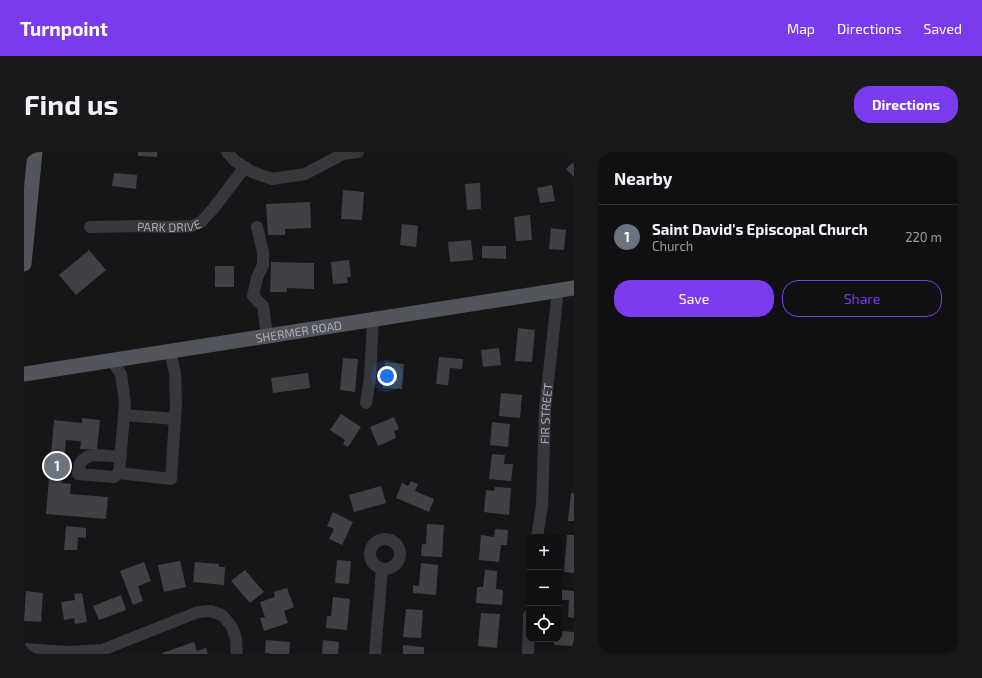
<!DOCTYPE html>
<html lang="en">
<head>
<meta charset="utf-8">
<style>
  :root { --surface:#101012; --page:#19191b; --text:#f1f3f6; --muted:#9c9d9f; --line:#303032; --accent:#7c3aed }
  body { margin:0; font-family:"Exo 2",sans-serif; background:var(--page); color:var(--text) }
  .controls { position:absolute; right:12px; bottom:12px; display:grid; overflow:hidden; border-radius:8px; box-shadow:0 2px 10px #0003 }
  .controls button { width:36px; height:36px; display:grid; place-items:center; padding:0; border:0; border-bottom:1px solid var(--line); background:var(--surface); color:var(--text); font:20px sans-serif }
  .you { position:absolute; left:363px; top:224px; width:14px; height:14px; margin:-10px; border:3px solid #fff; border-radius:50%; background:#1a73e8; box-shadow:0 0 0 6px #1a73e833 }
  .badge { display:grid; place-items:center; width:26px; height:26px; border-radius:50%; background:var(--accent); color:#fff; font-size:13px; font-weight:700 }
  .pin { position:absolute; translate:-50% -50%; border:2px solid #fff; box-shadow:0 1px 4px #0006 }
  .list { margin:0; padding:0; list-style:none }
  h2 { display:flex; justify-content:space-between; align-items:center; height:52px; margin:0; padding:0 16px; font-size:17px }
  h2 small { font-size:13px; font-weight:400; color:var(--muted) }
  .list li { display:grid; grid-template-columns:26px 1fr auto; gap:12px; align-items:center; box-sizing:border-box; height:64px; padding:0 16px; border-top:1px solid var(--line) }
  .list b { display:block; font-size:15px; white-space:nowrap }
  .list p { margin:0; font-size:13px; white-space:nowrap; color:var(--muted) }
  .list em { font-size:13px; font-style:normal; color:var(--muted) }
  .actions { display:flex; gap:8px; padding:12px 16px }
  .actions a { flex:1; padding:9px 0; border:1px solid var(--accent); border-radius:16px; text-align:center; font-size:14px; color:var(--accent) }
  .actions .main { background:var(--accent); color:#fff }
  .icon { flex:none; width:22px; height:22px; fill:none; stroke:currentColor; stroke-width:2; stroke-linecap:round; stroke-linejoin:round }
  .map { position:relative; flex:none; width:550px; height:502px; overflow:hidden; border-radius:16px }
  header { display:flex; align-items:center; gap:24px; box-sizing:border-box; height:56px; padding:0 20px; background:var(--accent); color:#fff }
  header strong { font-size:19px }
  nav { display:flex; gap:22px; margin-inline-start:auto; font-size:14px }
  .intro { display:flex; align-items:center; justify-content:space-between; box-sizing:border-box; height:96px; padding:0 24px }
  h1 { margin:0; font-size:28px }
  .button { padding:10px 18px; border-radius:16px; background:var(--accent); color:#fff; font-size:14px; font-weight:700 }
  main { display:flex; gap:24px; padding:0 24px }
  aside { flex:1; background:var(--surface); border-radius:16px; box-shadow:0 2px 10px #0003 }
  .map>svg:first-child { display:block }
  .building { fill:#404145 }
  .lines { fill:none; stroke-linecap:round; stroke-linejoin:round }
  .minor { stroke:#37383d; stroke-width:12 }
  .major { stroke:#53555c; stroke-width:15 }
  .labels { text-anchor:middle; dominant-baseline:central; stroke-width:3; stroke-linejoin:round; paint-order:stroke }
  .street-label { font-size:12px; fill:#a8adb8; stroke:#111113 }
</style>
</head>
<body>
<header>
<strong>Turnpoint</strong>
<nav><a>Map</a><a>Directions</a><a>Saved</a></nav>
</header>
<div class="intro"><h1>Find us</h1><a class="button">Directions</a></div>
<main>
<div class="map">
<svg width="550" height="502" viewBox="0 0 550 502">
  <rect width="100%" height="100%" fill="#161618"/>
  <g class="building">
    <path d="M 114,0 L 133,0 L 133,5 L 114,4 Z"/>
    <path d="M 550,9 L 550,25 L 542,17 Z"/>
    <path d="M 90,21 L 113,23 L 112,37 L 88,34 Z"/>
    <path d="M 456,31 L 457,57 L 443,58 L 441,32 Z"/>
    <path d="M 528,33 L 531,49 L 516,51 L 513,36 Z"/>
    <path d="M 319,38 L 340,40 L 338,68 L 317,67 Z"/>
    <path d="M 286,50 L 287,76 L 261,77 L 261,83 L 244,83 L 242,52 Z"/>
    <path d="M 506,63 L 508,88 L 492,89 L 490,65 Z"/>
    <path d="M 378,72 L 394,74 L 392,95 L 376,93 Z"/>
    <path d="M 527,76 L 542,78 L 540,98 L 525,97 Z"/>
    <path d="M 447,88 L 449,108 L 426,110 L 424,90 Z"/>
    <path d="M 458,94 L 482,94 L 482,107 L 458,106 Z"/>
    <path d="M 65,98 L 82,118 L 52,143 L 35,123 Z"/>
    <path d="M 325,108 L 327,125 L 323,125 L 324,131 L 309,132 L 307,110 Z"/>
    <path d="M 247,110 L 290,111 L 290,137 L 263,136 L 263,140 L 246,140 Z"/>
    <rect x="191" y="114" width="19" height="21"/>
    <path d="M 494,176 L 511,178 L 508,210 L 491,209 Z"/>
    <path d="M 475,196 L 477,213 L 459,215 L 457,198 Z"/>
    <path d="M 415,205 L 439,207 L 438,217 L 426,216 L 424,233 L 412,232 Z"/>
    <path d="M 319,206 L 334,207 L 331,240 L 316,238 Z"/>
    <path d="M 361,210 L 380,212 L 378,237 L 359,236 Z"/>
    <path d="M 284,221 L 286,236 L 249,241 L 247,226 Z"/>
    <path d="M 477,241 L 498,243 L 496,266 L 475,264 Z"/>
    <path d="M 317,262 L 337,275 L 324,295 L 319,292 L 321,288 L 306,278 Z"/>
    <path d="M 370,265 L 375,277 L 370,279 L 372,286 L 354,294 L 346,275 Z"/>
    <path d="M 58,266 L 76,268 L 73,298 L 56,297 L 57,289 L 42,288 L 38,331 L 47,332 L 46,342 L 84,345 L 82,367 L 22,362 L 30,268 L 58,271 Z"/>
    <path d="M 468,270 L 486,272 L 484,295 L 466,293 Z"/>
    <path d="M 468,302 L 481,303 L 480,312 L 489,312 L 487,329 L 465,327 Z"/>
    <path d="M 387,329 L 394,332 L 391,339 L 410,347 L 405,360 L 372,346 L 378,331 L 384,334 Z"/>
    <path d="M 357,334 L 362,351 L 330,360 L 325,343 Z"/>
    <path d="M 471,335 L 487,336 L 485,363 L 460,360 L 462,338 L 470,339 Z"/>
    <path d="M 547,341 L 550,341 L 550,369 L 544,369 Z"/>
    <path d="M 309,360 L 329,370 L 318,393 L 305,387 L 310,377 L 303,374 Z"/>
    <path d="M 403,372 L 420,373 L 418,405 L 397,404 L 398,392 L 402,392 Z"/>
    <path d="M 42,374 L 62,376 L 62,386 L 54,385 L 53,398 L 40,398 Z"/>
    <path d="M 471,377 L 484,378 L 483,393 L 477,393 L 475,410 L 455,408 L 457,383 L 470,385 Z"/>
    <path d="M 543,383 L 550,383 L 550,421 L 540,420 Z"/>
    <path d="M 313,408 L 327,409 L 325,432 L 311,431 Z"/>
    <path d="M 156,409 L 162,435 L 140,440 L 134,413 Z"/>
    <path d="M 120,410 L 127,429 L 114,434 L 119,449 L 109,453 L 96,419 Z"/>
    <path d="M 171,410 L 195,412 L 195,415 L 201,415 L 200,433 L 169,430 Z"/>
    <path d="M 397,411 L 414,413 L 412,443 L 389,441 L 389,433 L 395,434 Z"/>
    <path d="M 221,418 L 240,440 L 226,451 L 207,429 Z"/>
    <path d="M 461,418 L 473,419 L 472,437 L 479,438 L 478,453 L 452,451 L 453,435 L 459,435 Z"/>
    <path d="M 263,436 L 270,455 L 260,459 L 264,471 L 240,479 L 236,466 L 241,465 L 236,450 L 251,445 L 250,440 Z"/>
    <path d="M 538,438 L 550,439 L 550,466 L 544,465 L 545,448 L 537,448 Z"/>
    <path d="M 2,439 L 19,441 L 17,470 L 0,469 Z"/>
    <path d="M 58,441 L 63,470 L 51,472 L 50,466 L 40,468 L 37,450 L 51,448 L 50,442 Z"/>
    <path d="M 97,443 L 102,458 L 75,468 L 69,454 Z"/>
    <path d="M 309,445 L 326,447 L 323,478 L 302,476 L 303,464 L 307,464 Z"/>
    <path d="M 382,457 L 399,458 L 397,486 L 379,485 Z"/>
    <path d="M 457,461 L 476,462 L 473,496 L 454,494 Z"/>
    <path d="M 535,479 L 550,480 L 550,494 L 530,493 L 530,487 L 535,487 Z"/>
    <path d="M 242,488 L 266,490 L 265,502 L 245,502 L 246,501 L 241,501 Z"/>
    <path d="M 299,488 L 315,490 L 314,502 L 298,502 Z"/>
    <path d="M 170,490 L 173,499 L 182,496 L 184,502 L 139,502 L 138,501 Z"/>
    <path d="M 379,493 L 400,495 L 400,502 L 379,502 Z"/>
  </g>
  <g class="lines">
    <g class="minor">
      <path d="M 203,0 L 211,9 L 228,20 L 248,27 L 281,22 L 319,2 L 334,0"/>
      <path id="s1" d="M 66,75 L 115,74 L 147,75 L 168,74 L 177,70 L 189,57 L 221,15"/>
      <path d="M 233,75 L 239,100 L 239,113 L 233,126 L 229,144 L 239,154 L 243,184"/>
      <path d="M 87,208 L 97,222 L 101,251 L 95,321 L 147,327 L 152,251 L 151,221 L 146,199"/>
      <path d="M 342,251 L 346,226 L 349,167"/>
      <path d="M 100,263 L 151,267"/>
      <path d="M 95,321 L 90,325 L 54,322 C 55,296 79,304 97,305"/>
      <path id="s2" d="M 513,385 L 518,354 L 521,257 L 534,138"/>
      <circle cx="361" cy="402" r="15"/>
      <path d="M 0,497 L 44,500 L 78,498 L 174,460 L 186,459 L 198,463 L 208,475 L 212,487 L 213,502"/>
      <path d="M 351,502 L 358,417"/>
      <path d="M 504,502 L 505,463"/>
    </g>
    <g class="major">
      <path d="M 0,112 L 11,0"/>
      <path id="s3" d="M 0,222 L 550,136"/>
    </g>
  </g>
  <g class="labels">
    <g class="street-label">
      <text stroke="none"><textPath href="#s1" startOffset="79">PARK DRIVE</textPath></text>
      <text stroke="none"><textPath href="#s3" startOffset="278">SHERMER ROAD</textPath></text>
      <text stroke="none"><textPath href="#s2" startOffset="124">FIR STREET</textPath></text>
    </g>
  </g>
</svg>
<div class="controls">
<button>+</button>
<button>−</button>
<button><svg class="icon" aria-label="locate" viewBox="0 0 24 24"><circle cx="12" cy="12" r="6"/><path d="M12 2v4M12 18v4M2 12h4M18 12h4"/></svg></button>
</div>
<div class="you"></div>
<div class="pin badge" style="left:33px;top:314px;background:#6b7280">1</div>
</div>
<aside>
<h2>Nearby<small></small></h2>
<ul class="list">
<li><span class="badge" style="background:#6b7280">1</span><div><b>Saint David's Episcopal Church</b><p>Church</p></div><em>220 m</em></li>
</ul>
<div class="actions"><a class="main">Save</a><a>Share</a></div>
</aside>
</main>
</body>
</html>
